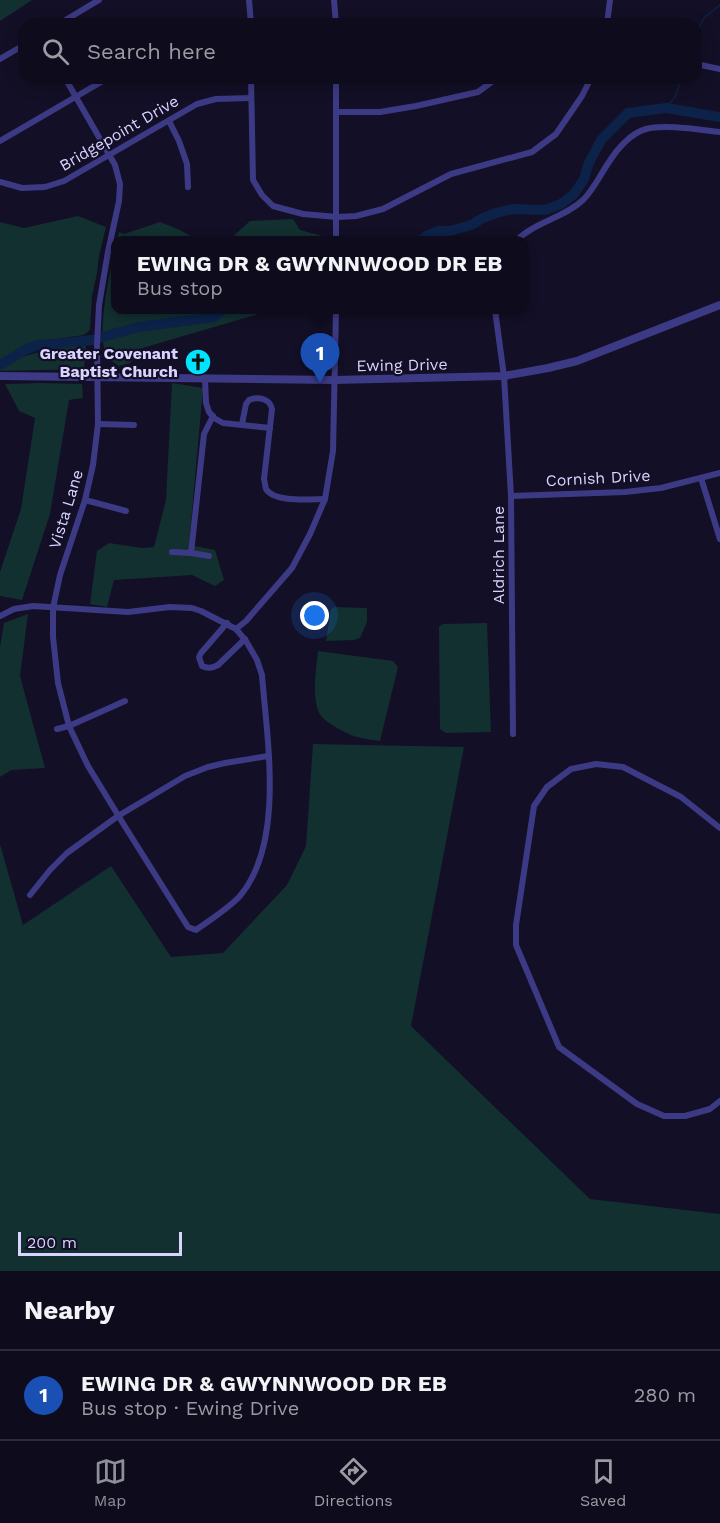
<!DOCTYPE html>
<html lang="en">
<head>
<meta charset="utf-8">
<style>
  :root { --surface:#0e0b1c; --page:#1c1929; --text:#f1f3f6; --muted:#9b9ba3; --line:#2e2b3b; --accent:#8c9099 }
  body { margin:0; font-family:"Work Sans",sans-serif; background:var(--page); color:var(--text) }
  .scale { position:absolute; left:18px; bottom:15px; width:164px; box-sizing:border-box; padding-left:6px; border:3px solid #d9d4ff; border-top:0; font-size:16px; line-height:21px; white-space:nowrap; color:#d9d4ff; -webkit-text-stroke:4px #130f26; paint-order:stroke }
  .you { position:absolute; left:315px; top:616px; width:21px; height:21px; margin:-15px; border:4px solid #fff; border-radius:50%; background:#1a73e8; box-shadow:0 0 0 9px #1a73e833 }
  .badge { display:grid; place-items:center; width:39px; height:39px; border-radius:50%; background:var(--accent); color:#fff; font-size:20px; font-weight:700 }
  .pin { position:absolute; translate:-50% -50px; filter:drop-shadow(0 2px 3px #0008) }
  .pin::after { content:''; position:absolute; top:32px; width:21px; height:18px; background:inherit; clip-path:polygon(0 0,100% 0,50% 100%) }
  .popup { position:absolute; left:111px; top:236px; width:417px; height:78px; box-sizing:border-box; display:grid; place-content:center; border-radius:12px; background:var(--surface); filter:drop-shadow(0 2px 4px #0005); font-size:20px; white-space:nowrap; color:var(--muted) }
  .popup b { font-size:22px; color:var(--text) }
  .popup::after { content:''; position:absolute; left:50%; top:100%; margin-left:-12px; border:12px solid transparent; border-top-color:var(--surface) }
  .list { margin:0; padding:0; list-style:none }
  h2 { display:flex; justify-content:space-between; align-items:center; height:78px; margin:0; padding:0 24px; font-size:26px }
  h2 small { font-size:20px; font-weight:400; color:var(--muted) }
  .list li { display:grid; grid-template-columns:39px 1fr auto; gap:18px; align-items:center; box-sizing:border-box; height:90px; padding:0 24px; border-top:2px solid var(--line) }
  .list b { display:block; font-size:22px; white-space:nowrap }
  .list p { margin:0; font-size:20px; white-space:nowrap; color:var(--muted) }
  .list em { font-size:20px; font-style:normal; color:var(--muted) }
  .icon { flex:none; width:33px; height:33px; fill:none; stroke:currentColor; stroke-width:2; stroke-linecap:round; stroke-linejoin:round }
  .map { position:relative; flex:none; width:720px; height:1271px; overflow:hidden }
  .search { position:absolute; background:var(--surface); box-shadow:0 3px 15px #0003; left:18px; right:18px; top:18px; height:66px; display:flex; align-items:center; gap:15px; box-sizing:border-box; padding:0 21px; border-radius:18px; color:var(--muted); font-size:22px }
  .sheet { height:168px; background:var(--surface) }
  nav { display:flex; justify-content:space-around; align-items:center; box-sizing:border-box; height:84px; border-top:2px solid var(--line); background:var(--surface); font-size:16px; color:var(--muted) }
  nav a { display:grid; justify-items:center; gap:3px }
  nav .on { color:var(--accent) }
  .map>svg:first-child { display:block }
  .green { fill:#12302f }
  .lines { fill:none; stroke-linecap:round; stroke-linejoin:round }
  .stream { stroke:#0c2248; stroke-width:1.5 }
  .river { stroke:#0c2248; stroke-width:10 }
  .minor { stroke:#3d3a85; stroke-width:6 }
  .tertiary { stroke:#3d3a85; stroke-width:8 }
  .labels { text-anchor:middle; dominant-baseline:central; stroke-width:4.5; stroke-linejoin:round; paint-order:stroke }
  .street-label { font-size:16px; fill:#d9d4ff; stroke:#130f26 }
  .poi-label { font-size:16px; font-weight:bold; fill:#d9d4ff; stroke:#130f26; text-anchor:end }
</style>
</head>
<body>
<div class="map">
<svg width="720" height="1271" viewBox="0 0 720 1271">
  <rect width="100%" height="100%" fill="#130f26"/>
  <g class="green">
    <path d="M 0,0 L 32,0 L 0,21 Z"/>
    <path d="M 78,216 L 106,227 L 99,256 L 97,273 L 92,296 L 90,330 L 84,335 L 29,343 L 0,360 L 0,222 L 24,228 Z"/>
    <path d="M 293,219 L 300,230 L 330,238 L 330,240 L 229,240 L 250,221 Z"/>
    <path d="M 160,222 L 180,230 L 198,240 L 117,240 L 119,232 L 124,234 Z"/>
    <path d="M 116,245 L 116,310 L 272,310 L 139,349 L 130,363 L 119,366 C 116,363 110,361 108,358 C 94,339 111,268 116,245 Z"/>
    <path d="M 86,343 L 84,369 L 0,371 L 0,368 L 21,357 L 59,347 Z"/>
    <path d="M 40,383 L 82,384 L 83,398 L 69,400 L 50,514 L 22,600 L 0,596 L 0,572 L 21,509 L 35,418 L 19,411 L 5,384 Z"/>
    <path d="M 172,383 L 203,388 L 189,545 L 215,550 L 224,580 L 215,586 L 192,575 L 114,580 L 107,607 L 90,604 L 97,551 L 109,543 L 142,548 L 154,547 L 166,500 Z"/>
    <path d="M 335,607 L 367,608 L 367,622 L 360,638 L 354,640 L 326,641 L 331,609 Z"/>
    <path d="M 28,614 L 20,676 L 45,768 L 11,770 L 0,777 L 0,647 L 4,623 Z"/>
    <path d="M 487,623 L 491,732 L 446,733 L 440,729 L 439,627 L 443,624 Z"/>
    <path d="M 318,651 L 393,661 L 398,667 L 380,741 C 373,740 365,739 357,737 C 349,735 326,723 321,716 C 311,701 316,669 318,651 Z"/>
    <path d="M 313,744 L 464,747 L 411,1026 L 590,1199 L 720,1214 L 720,1271 L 0,1271 L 0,844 L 23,925 L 111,866 L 171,957 L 223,953 L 287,885 L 306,846 Z"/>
  </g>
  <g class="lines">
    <g class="stream">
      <path d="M 696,34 L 704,18 L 720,5"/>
      <path d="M 666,108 L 675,97 L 682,78"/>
    </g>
    <g class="river">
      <path d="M 422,240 L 426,236 L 438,231 L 450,231 L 471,225 L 483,218 L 496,213 L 513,209 L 545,210 L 561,204 L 574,194 L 584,179 L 588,165 L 601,140 L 628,113 L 666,108 L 720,117"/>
      <path d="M 0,365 L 25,350 L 38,345 L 57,344 L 92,340 L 138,327 L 214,317 L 223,310"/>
    </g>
    <g class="minor">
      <path d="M 249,0 L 251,24"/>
      <path d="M 334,0 L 336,24"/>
      <path d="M 59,24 L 99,0"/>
      <path d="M 422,24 C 449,21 475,19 502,24"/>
      <path d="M 607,24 L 610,0"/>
      <path d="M 0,59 L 24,45"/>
      <path d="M 696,64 L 720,69"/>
      <path d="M 251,78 L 253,180 L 262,195 L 273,206 L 303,214 L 337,217 L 356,216 L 383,209 L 451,174 L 532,152 L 556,134 L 582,96 L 591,78"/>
      <path d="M 336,78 L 336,240"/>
      <path d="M 336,112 L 380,112 L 416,106 L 478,92 L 497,78"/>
      <path d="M 169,121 L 179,141 L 187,164 L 188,187"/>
      <path d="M 0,141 L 108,78"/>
      <path d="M 0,182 L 22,188 L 45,187 L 64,181 L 197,104 L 216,99 L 251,98"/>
      <path d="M 517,240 C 535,222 564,218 583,200 C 594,189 600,175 609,162 C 617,149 631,133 646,129 C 665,124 700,130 720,132"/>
      <path d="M 495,310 L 504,376 L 511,496 L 513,734"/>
      <path d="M 205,379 L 206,403 L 209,412 L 214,418 L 223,423 L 270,428"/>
      <path d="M 98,424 L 134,425"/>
      <path d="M 242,424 L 246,404 L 249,400 C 259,396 270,399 272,409 L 264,479 C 265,482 265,486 266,489 C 274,503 311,499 325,499"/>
      <path d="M 701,478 L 720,539"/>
      <path d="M 511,496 L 625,492 L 661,488 L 720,473"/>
      <path d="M 85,500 L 126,511"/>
      <path d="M 172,552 L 191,553 L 204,434 L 213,416"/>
      <path d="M 191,553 L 209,556"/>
      <path d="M 0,616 L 14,609 L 33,606 L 128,612 L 170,607 L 192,608 L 201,611 L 236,629 L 246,641 L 257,660 L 262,675 C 267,740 285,842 240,896 C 229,908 210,920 196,930 L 188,927 L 124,825 L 88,766 L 69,726 L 58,683 L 53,637 L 53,608 L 60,575 L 85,500 L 93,465 L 98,424 L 97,345 L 99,305 L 108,252 L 119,201 L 120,184 L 115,165 L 65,78"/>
      <path d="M 227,623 L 201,653 L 199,657 L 202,666 C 208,669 212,668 218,665 L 245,639"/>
      <path d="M 236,629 L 246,621 L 292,568 L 310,534 L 325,499 L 333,451 L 336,310"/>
      <path d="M 57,729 L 69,726 L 125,701"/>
      <path d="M 720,828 L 681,797 L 623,767 L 596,764 L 571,769 L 547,787 L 534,806 L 516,925 L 516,945 L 559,1047 L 637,1104 L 664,1116 L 685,1116 L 710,1109 L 720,1101"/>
      <path d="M 30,895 L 50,870 L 67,853 L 118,816 L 185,776 L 208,767 L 225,763 L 268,756"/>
    </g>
    <path class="tertiary" d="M 0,376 L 335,380 L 504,376 L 548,368 L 577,361 L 720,305"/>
  </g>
  <defs>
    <symbol id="church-disc" viewBox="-11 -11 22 22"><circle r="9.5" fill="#00e5ff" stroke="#130f26"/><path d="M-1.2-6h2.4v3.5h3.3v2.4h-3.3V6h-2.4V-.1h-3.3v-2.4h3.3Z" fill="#111"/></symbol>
  </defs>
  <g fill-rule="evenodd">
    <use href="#church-disc" x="183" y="347" width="30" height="30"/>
  </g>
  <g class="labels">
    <g class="street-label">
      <text transform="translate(119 133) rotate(-30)">Bridgepoint Drive</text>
      <text transform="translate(402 365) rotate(-1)">Ewing Drive</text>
      <text transform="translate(598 478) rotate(-3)">Cornish Drive</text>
      <text transform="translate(66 509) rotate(-73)">Vista Lane</text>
      <text transform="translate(498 555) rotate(-90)">Aldrich Lane</text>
    </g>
    <g class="poi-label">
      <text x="178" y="353">Greater Covenant<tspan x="178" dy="18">Baptist Church</tspan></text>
    </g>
  </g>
</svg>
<div class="scale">200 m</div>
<div class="you"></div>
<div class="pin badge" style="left:320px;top:383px;background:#1a4fb4">1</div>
<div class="popup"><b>EWING DR &amp; GWYNNWOOD DR EB</b>Bus stop</div>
<div class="search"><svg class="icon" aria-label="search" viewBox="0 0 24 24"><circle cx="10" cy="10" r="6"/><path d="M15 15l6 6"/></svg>Search here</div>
</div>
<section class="sheet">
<h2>Nearby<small></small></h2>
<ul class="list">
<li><span class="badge" style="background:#1a4fb4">1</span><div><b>EWING DR &amp; GWYNNWOOD DR EB</b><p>Bus stop · Ewing Drive</p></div><em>280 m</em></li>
</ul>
</section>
<nav>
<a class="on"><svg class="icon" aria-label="map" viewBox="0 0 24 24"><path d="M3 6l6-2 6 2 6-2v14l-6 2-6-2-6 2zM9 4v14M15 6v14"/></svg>Map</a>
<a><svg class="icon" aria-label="directions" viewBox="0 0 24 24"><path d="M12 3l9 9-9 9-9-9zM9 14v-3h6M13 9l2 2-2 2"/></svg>Directions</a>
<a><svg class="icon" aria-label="saved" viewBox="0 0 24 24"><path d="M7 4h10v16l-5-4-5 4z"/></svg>Saved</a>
</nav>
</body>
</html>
